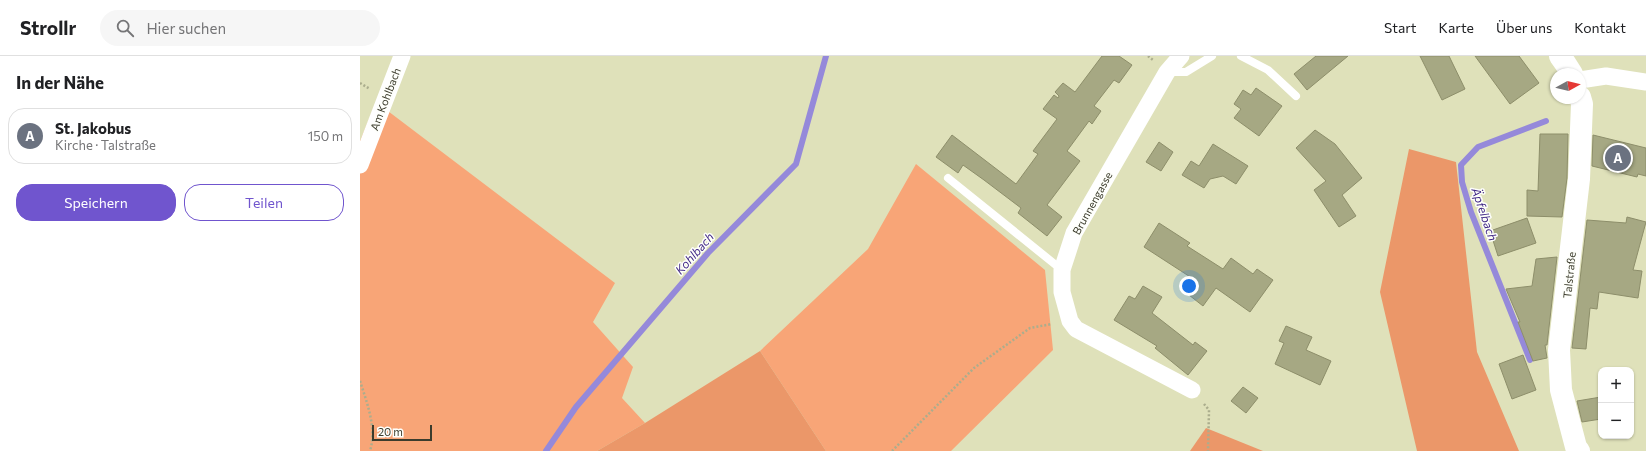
<!DOCTYPE html>
<html lang="de">
<head>
<meta charset="utf-8">
<style>
  :root { --surface:#fff; --page:#f6f6f6; --text:#202124; --muted:#757577; --line:#e0e0e0; --accent:#7055ce }
  body { margin:0; font-family:Commissioner,sans-serif; background:var(--page); color:var(--text) }
  .controls { position:absolute; right:12px; bottom:12px; display:grid; overflow:hidden; border-radius:8px; box-shadow:0 1px 3px #0004 }
  .controls button { width:36px; height:36px; display:grid; place-items:center; padding:0; border:0; border-bottom:1px solid var(--line); background:var(--surface); color:var(--text); font:20px sans-serif }
  .compass { position:absolute; left:1190px; top:12px; width:36px; height:36px; border-radius:50%; background:var(--surface); box-shadow:0 1px 3px #0004; rotate:82deg }
  .scale { position:absolute; left:12px; bottom:10px; width:60px; box-sizing:border-box; padding-left:4px; border:2px solid #3c3c2d; border-top:0; font-size:11px; line-height:14px; white-space:nowrap; color:#3c3c2d; -webkit-text-stroke:3px #fefffb; paint-order:stroke }
  .you { position:absolute; left:829px; top:230px; width:14px; height:14px; margin:-10px; border:3px solid #fff; border-radius:50%; background:#1a73e8; box-shadow:0 0 0 6px #1a73e833 }
  .badge { display:grid; place-items:center; width:26px; height:26px; border-radius:50%; background:var(--accent); color:#fff; font-size:13px; font-weight:700 }
  .pin { position:absolute; translate:-50% -50%; border:2px solid #fff; box-shadow:0 1px 4px #0006 }
  .list { margin:0; padding:0; list-style:none }
  h2 { display:flex; justify-content:space-between; align-items:center; height:52px; margin:0; padding:0 16px; font-size:17px }
  h2 small { font-size:13px; font-weight:400; color:var(--muted) }
  .list li { display:grid; grid-template-columns:26px 1fr auto; gap:12px; align-items:center; box-sizing:border-box; height:56px; margin:0 8px 8px; padding:0 8px; border:1px solid var(--line); border-radius:16px }
  .list b { display:block; font-size:15px; white-space:nowrap }
  .list p { margin:0; font-size:13px; white-space:nowrap; color:var(--muted) }
  .list em { font-size:13px; font-style:normal; color:var(--muted) }
  .actions { display:flex; gap:8px; padding:12px 16px }
  .actions a { flex:1; padding:9px 0; border:1px solid var(--accent); border-radius:16px; text-align:center; font-size:14px; color:var(--accent) }
  .actions .main { background:var(--accent); color:#fff }
  .icon { flex:none; width:22px; height:22px; fill:none; stroke:currentColor; stroke-width:2; stroke-linecap:round; stroke-linejoin:round }
  .map { position:relative; flex:none; width:1286px; height:395px; overflow:hidden }
  header { display:flex; align-items:center; gap:24px; box-sizing:border-box; height:56px; padding:0 20px; background:var(--surface); border-bottom:1px solid var(--line) }
  header strong { font-size:19px }
  nav { display:flex; gap:22px; margin-inline-start:auto; font-size:14px }
  .search { width:280px; height:36px; background:var(--page); display:flex; align-items:center; gap:10px; box-sizing:border-box; padding:0 14px; border-radius:22px; color:var(--muted); font-size:15px }
  main { display:flex }
  aside { flex:1; background:var(--surface) }
  .map>svg:first-child { display:block }
  .green { fill:#f8a577 }
  .forest { fill:#eb9769 }
  .lines { fill:none; stroke-linecap:round; stroke-linejoin:round }
  .stream { stroke:#9589da; stroke-width:6 }
  .building { fill:#a6a883; stroke:#8d8e6a }
  .path { stroke:#abad8d; stroke-width:2.5; stroke-dasharray:2 2; stroke-linecap:butt }
  .lane { stroke:#fff; stroke-width:8 }
  .street { stroke:#fff; stroke-width:17 }
  .secondary { stroke:#fff; stroke-width:22 }
  .labels { text-anchor:middle; dominant-baseline:central; stroke-width:3; stroke-linejoin:round; paint-order:stroke }
  .street-label { font-size:11px; fill:#3c3c2d; stroke:#fefffb }
  .water-label { font-size:12px; font-style:italic; fill:#412886; stroke:#fefffb }
</style>
</head>
<body>
<header>
<strong>Strollr</strong>
<div class="search"><svg class="icon" aria-label="search" viewBox="0 0 24 24"><circle cx="10" cy="10" r="6"/><path d="M15 15l6 6"/></svg>Hier suchen</div>
<nav><a>Start</a><a>Karte</a><a>Über uns</a><a>Kontakt</a></nav>
</header>
<main>
<aside>
<h2>In der Nähe<small></small></h2>
<ul class="list">
<li><span class="badge" style="background:#6b7280">A</span><div><b>St. Jakobus</b><p>Kirche · Talstraße</p></div><em>150 m</em></li>
</ul>
<div class="actions"><a class="main">Speichern</a><a>Teilen</a></div>
</aside>
<div class="map">
<svg width="1286" height="395" viewBox="0 0 1286 395">
  <rect width="100%" height="100%" fill="#dfe1ba"/>
  <g class="green">
    <path d="M 16,46 L 255,227 L 233,266 L 273,311 L 262,342 L 285,367 L 237,395 L 0,395 L 0,85 Z"/>
    <path d="M 556,108 L 685,214 L 693,294 L 591,395 L 466,395 L 400,295 L 508,193 Z"/>
  </g>
  <g class="forest">
    <path d="M 1049,93 L 1096,106 L 1117,296 L 1159,395 L 1057,395 L 1020,236 Z"/>
    <path d="M 400,295 L 466,395 L 237,395 L 285,367 Z"/>
    <path d="M 846,372 L 903,395 L 830,395 Z"/>
  </g>
  <g class="lines">
    <g class="stream">
      <path d="M 1170,304 L 1111,156 L 1102,126 L 1101,109 L 1118,91 L 1186,65"/>
      <path d="M 186,395 L 216,351 L 348,197 L 436,108 L 466,0"/>
    </g>
  </g>
  <g class="building">
    <path d="M 742,0 L 759,0 L 772,9 L 759,27 L 754,24 L 734,50 L 741,55 L 732,68 L 729,65 L 707,95 L 720,105 L 687,149 L 702,161 L 687,180 L 658,157 L 661,152 L 624,124 L 603,109 L 598,117 L 576,101 L 592,79 L 656,128 L 678,98 L 673,95 L 697,63 L 683,53 L 694,39 L 698,42 L 699,40 L 695,36 L 703,27 L 715,36 Z"/>
    <path d="M 956,0 L 988,0 L 947,34 L 934,18 Z"/>
    <path d="M 1060,0 L 1089,0 L 1105,33 L 1082,44 Z"/>
    <path d="M 1115,0 L 1159,0 L 1179,27 L 1150,48 Z"/>
    <path d="M 896,32 L 922,50 L 899,80 L 874,62 L 881,53 L 874,48 L 883,34 L 891,39 Z"/>
    <path d="M 955,74 L 975,88 L 1002,122 L 982,139 L 996,160 L 979,171 L 954,134 L 966,125 L 936,92 Z"/>
    <path d="M 1180,78 L 1208,78 L 1207,122 L 1202,161 L 1167,160 L 1167,134 L 1178,135 Z"/>
    <path d="M 1233,79 L 1286,92 L 1286,120 L 1278,118 L 1277,121 L 1232,110 Z"/>
    <path d="M 799,86 L 813,96 L 801,115 L 786,106 Z"/>
    <path d="M 853,88 L 888,110 L 876,128 L 863,120 L 850,123 L 844,132 L 822,119 L 831,105 L 839,110 Z"/>
    <path d="M 1267,161 L 1286,166 L 1273,214 L 1282,215 L 1278,242 L 1239,236 L 1237,253 L 1230,252 L 1226,293 L 1212,292 L 1227,164 L 1266,167 Z"/>
    <path d="M 1167,162 L 1176,187 L 1138,200 L 1130,175 Z"/>
    <path d="M 799,167 L 830,187 L 827,190 L 863,213 L 871,202 L 893,218 L 897,213 L 913,224 L 890,256 L 856,232 L 843,250 L 829,239 L 838,226 L 784,191 Z"/>
    <path d="M 1197,201 L 1187,289 L 1185,289 L 1187,302 L 1173,305 L 1158,266 L 1160,266 L 1146,233 L 1172,230 L 1176,203 Z"/>
    <path d="M 783,230 L 802,241 L 792,257 L 833,289 L 835,286 L 847,295 L 828,319 L 795,292 L 797,290 L 754,264 L 769,240 L 775,243 Z"/>
    <path d="M 926,270 L 952,281 L 946,294 L 971,305 L 960,329 L 915,308 L 924,287 L 919,285 Z"/>
    <path d="M 1163,299 L 1176,334 L 1152,343 L 1139,308 Z"/>
    <path d="M 883,331 L 898,342 L 886,357 L 871,345 Z"/>
    <path d="M 1241,341 L 1241,363 L 1222,366 L 1217,345 Z"/>
  </g>
  <g class="lines">
    <g class="path">
      <path d="M 788,0 L 793,4"/>
      <path d="M 0,27 L 10,33"/>
      <path d="M 0,325 C 7,347 17,372 10,395"/>
      <path d="M 844,348 L 849,354 L 848,395"/>
      <path d="M 532,395 L 614,312 L 670,272 L 692,268"/>
    </g>
    <g class="lane">
      <path d="M 881,0 L 908,14 L 936,40"/>
      <path d="M 808,16 L 826,16 L 852,0"/>
      <path d="M 588,122 L 702,214"/>
    </g>
    <g class="street">
      <path d="M 821,0 L 807,16 L 714,177 L 702,214 L 702,236 L 710,265 L 716,273 L 832,334"/>
      <path d="M 1220,24 L 1246,20 L 1286,26"/>
      <path d="M 0,109 L 42,0"/>
    </g>
    <g class="secondary">
      <path d="M 1200,0 L 1205,7 L 1212,18"/>
      <path d="M 1219,395 L 1216,391 L 1201,334 L 1199,294 L 1219,123 L 1222,48 L 1220,41"/>
    </g>
  </g>
  <g class="labels">
    <g class="street-label">
      <text transform="translate(25 43) rotate(-69)">Am Kohlbach</text>
      <text transform="translate(732 147) rotate(-61)">Brunnengasse</text>
      <text transform="translate(1209 219) rotate(-84)">Talstraße</text>
    </g>
    <g class="water-label">
      <text transform="translate(1125 158) rotate(71)">Äpfelbach</text>
      <text transform="translate(334 197) rotate(-48)">Kohlbach</text>
    </g>
  </g>
</svg>
<div class="controls">
<button>+</button>
<button>−</button>
</div>
<svg class="compass" viewBox="-18 -18 36 36"><path d="M0-13l5 13h-10z" fill="#e53935"/><path d="M0 13l5-13h-10z" fill="#757577"/></svg>
<div class="scale">20 m</div>
<div class="you"></div>
<div class="pin badge" style="left:1258px;top:102px;background:#6b7280">A</div>
</div>
</main>
</body>
</html>
